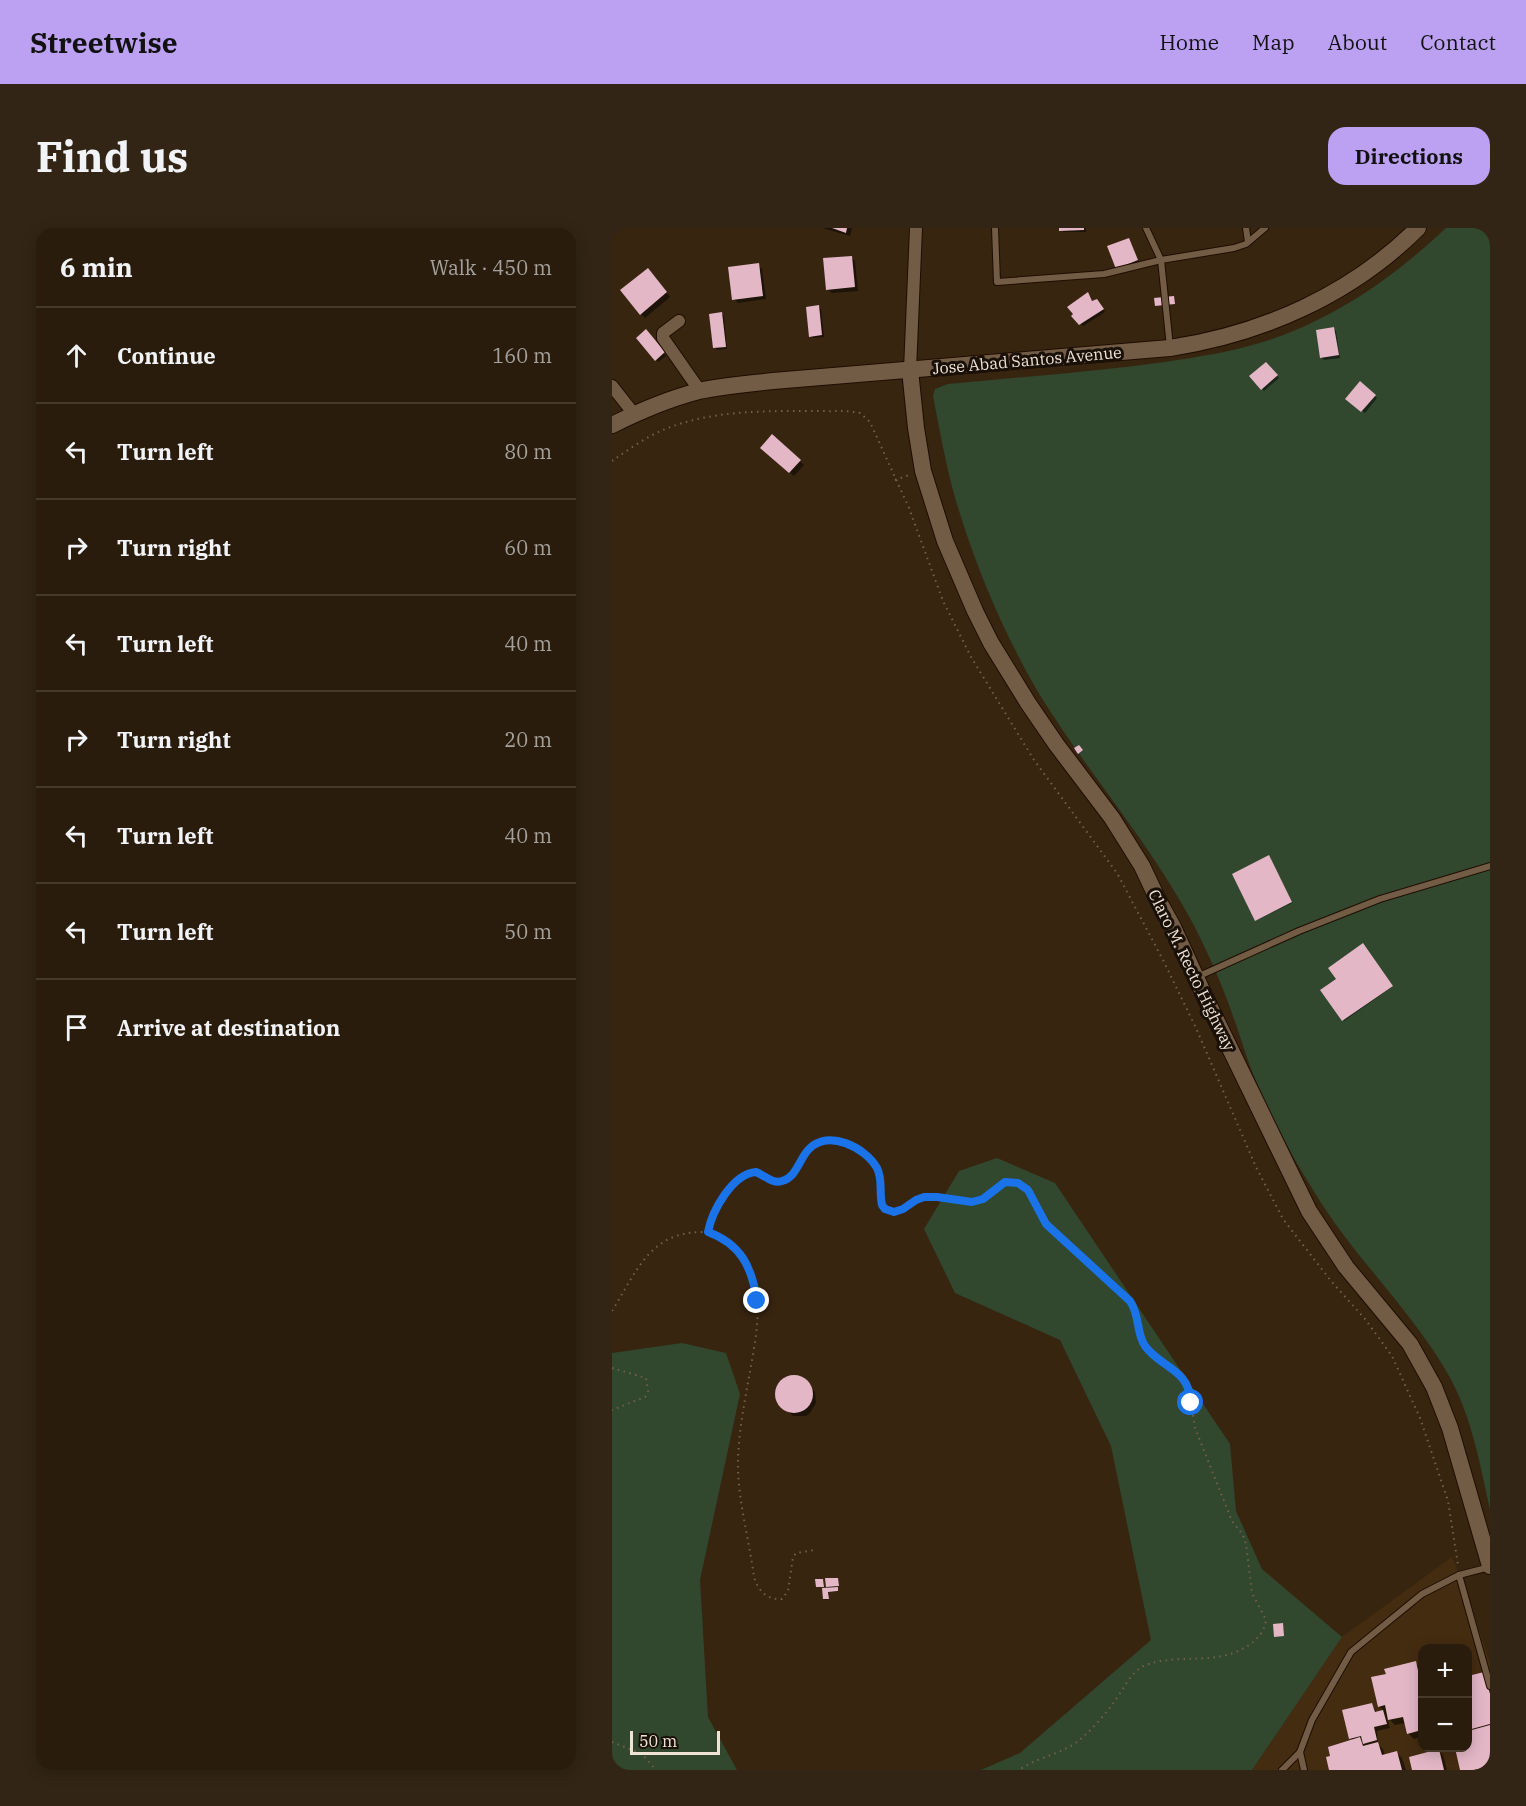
<!DOCTYPE html>
<html lang="en">
<head>
<meta charset="utf-8">
<style>
  :root { --surface:#2a1c0c; --page:#322515; --text:#f1f3f6; --muted:#a5a19d; --line:#463a2d; --accent:#bca0f2 }
  body { margin:0; font-family:"IBM Plex Serif",serif; background:var(--page); color:var(--text) }
  .controls { position:absolute; right:18px; bottom:18px; display:grid; overflow:hidden; border-radius:12px; box-shadow:0 3px 15px #0003 }
  .controls button { width:54px; height:54px; display:grid; place-items:center; padding:0; border:0; border-bottom:2px solid var(--line); background:var(--surface); color:var(--text); font:30px sans-serif }
  .scale { position:absolute; left:18px; bottom:15px; width:90px; box-sizing:border-box; padding-left:6px; border:3px solid #f0e3d6; border-top:0; font-size:16px; line-height:21px; white-space:nowrap; color:#f0e3d6; -webkit-text-stroke:4px #191008; paint-order:stroke }
  .stop { position:absolute; width:18px; height:18px; margin:-14px; border:4px solid #1a73e8; border-radius:50%; background:#fff }
  .stop.end { background:#1a73e8; border-color:#fff; box-shadow:0 2px 6px #0008 }
  .list { margin:0; padding:0; list-style:none }
  h2 { display:flex; justify-content:space-between; align-items:center; height:78px; margin:0; padding:0 24px; font-size:26px }
  h2 small { font-size:20px; font-weight:400; color:var(--muted) }
  .list li { display:grid; grid-template-columns:39px 1fr auto; gap:18px; align-items:center; box-sizing:border-box; height:96px; padding:0 24px; border-top:2px solid var(--line) }
  .list b { display:block; font-size:22px; white-space:nowrap }
  .list em { font-size:20px; font-style:normal; color:var(--muted) }
  .icon { flex:none; width:33px; height:33px; fill:none; stroke:currentColor; stroke-width:2; stroke-linecap:round; stroke-linejoin:round }
  .map { position:relative; flex:none; width:878px; height:1542px; overflow:hidden; border-radius:18px }
  header { display:flex; align-items:center; gap:36px; box-sizing:border-box; height:84px; padding:0 30px; background:var(--accent); color:#111 }
  header strong { font-size:28px }
  nav { display:flex; gap:33px; margin-inline-start:auto; font-size:21px }
  .intro { display:flex; align-items:center; justify-content:space-between; box-sizing:border-box; height:144px; padding:0 36px }
  h1 { margin:0; font-size:42px }
  .button { padding:15px 27px; border-radius:18px; background:var(--accent); color:#111; font-size:21px; font-weight:700 }
  main { display:flex; gap:36px; padding:0 36px }
  aside { flex:1; background:var(--surface); border-radius:18px; box-shadow:0 3px 15px #0003 }
  .map>svg:first-child { display:block }
  .built { fill:#442c10; fill-rule:evenodd }
  .green { fill:#31472e }
  .shadow { fill:#0007 }
  .building { fill:#e4b7c7 }
  .lines { fill:none; stroke-linecap:round; stroke-linejoin:round }
  .lane-casing { stroke:#1f0d00; stroke-width:8 }
  .street-casing { stroke:#1f0d00; stroke-width:14 }
  .secondary-casing { stroke:#1f0d00; stroke-width:18 }
  .path { stroke:#72614e; stroke-width:2; stroke-dasharray:1.5 4.5; stroke-linecap:butt }
  .lane { stroke:#735c46; stroke-width:6 }
  .street { stroke:#735c46; stroke-width:12 }
  .secondary { stroke:#735c46; stroke-width:16 }
  .route { stroke:#1a73e8; stroke-width:8 }
  .labels { text-anchor:middle; dominant-baseline:central; stroke-width:6; stroke-linejoin:round; paint-order:stroke }
  .street-label { font-size:16px; fill:#f0e3d6; stroke:#191008 }
</style>
</head>
<body>
<header>
<strong>Streetwise</strong>
<nav><a>Home</a><a>Map</a><a>About</a><a>Contact</a></nav>
</header>
<div class="intro"><h1>Find us</h1><a class="button">Directions</a></div>
<main>
<aside>
<h2>6 min<small>Walk · 450 m</small></h2>
<ul class="list">
<li><svg class="icon" aria-label="ahead" viewBox="0 0 24 24"><path d="M12 20V5M6 11l6-6 6 6"/></svg><div><b>Continue</b></div><em>160 m</em></li>
<li><svg class="icon" aria-label="left" viewBox="0 0 24 24"><path d="M17 20v-9H6M10 6l-5 5 5 5"/></svg><div><b>Turn left</b></div><em>80 m</em></li>
<li><svg class="icon" aria-label="right" viewBox="0 0 24 24"><path d="M7 20v-9h11M14 6l5 5-5 5"/></svg><div><b>Turn right</b></div><em>60 m</em></li>
<li><svg class="icon" aria-label="left" viewBox="0 0 24 24"><path d="M17 20v-9H6M10 6l-5 5 5 5"/></svg><div><b>Turn left</b></div><em>40 m</em></li>
<li><svg class="icon" aria-label="right" viewBox="0 0 24 24"><path d="M7 20v-9h11M14 6l5 5-5 5"/></svg><div><b>Turn right</b></div><em>20 m</em></li>
<li><svg class="icon" aria-label="left" viewBox="0 0 24 24"><path d="M17 20v-9H6M10 6l-5 5 5 5"/></svg><div><b>Turn left</b></div><em>40 m</em></li>
<li><svg class="icon" aria-label="left" viewBox="0 0 24 24"><path d="M17 20v-9H6M10 6l-5 5 5 5"/></svg><div><b>Turn left</b></div><em>50 m</em></li>
<li><svg class="icon" aria-label="arrive" viewBox="0 0 24 24"><path d="M6 21V4h12l-3 4 3 4H6"/></svg><div><b>Arrive at destination</b></div></li>
</ul>
</aside>
<div class="map">
<svg width="878" height="1542" viewBox="0 0 878 1542">
  <rect width="100%" height="100%" fill="#382510"/>
  <path class="built" d="M 840,1329 L 860,1379 L 878,1436 L 878,1542 L 640,1542 L 730,1409 ZM 810,1420 L 856,1420 L 856,1520 L 810,1520 Z"/>
  <g class="green">
    <path d="M 834,0 L 878,0 L 878,1281 C 868,1237 860,1189 837,1148 C 800,1082 742,1030 703,965 C 681,930 660,892 644,853 C 635,832 629,810 621,788 C 610,756 594,720 578,690 C 533,608 471,539 423,459 C 390,401 363,337 344,273 C 334,239 328,203 321,168 L 323,161 L 336,156 C 408,149 481,144 553,134 C 586,129 618,124 651,114 C 721,92 781,50 834,0 Z"/>
    <path d="M 385,930 L 443,955 L 618,1216 L 624,1283 L 650,1341 L 730,1409 L 640,1542 L 369,1542 L 408,1525 L 539,1412 L 499,1218 L 448,1112 L 343,1065 L 312,1001 L 347,943 Z"/>
    <path d="M 70,1115 L 114,1125 L 128,1166 L 88,1352 L 96,1489 L 125,1542 L 0,1542 L 0,1125 Z"/>
  </g>
  <g class="shadow">
    <path d="M 210,0 L 240,0 L 238,8 Z"/>
    <path d="M 449,0 L 474,0 L 474,4 L 451,4 Z"/>
    <path d="M 516,11 L 527,35 L 508,43 Z"/>
    <path d="M 239,29 L 243,33 L 246,63 L 220,65 L 215,61 Z"/>
    <path d="M 146,37 L 150,41 L 154,71 L 126,75 L 122,71 Z"/>
    <path d="M 40,46 L 58,69 L 33,90 L 29,86 Z"/>
    <path d="M 478,69 L 481,74 L 487,75 L 493,84 L 471,98 L 461,88 Z"/>
    <path d="M 206,79 L 209,81 L 212,109 L 201,110 L 199,108 Z"/>
    <path d="M 109,86 L 112,88 L 115,121 L 105,122 L 103,119 Z"/>
    <path d="M 721,100 L 724,103 L 728,130 L 712,132 L 710,130 L 705,103 Z"/>
    <path d="M 36,106 L 54,128 L 46,134 L 26,110 Z"/>
    <path d="M 654,136 L 667,150 L 652,163 L 639,148 Z"/>
    <path d="M 748,155 L 765,170 L 753,185 L 735,171 Z"/>
    <path d="M 160,209 L 192,237 L 182,248 L 150,219 Z"/>
    <path d="M 658,630 L 680,675 L 645,692 Z"/>
    <path d="M 751,717 L 780,759 L 732,793 L 710,762 L 726,751 Z"/>
    <path d="M 175,1149 L 186,1149 L 196,1155 L 203,1164 L 204,1175 L 198,1185 L 194,1188 L 181,1188 L 167,1175 L 164,1163 L 170,1152 Z"/>
    <path d="M 226,1351 L 226,1364 L 217,1364 L 217,1371 L 213,1372 L 212,1359 L 205,1358 L 211,1352 L 212,1353 L 212,1362 L 216,1362 L 215,1352 Z"/>
    <path d="M 803,1435 L 809,1440 L 810,1446 L 810,1509 L 802,1511 L 796,1505 L 794,1495 L 783,1497 L 775,1489 L 778,1500 L 765,1503 L 766,1517 L 771,1521 L 773,1528 L 784,1524 L 790,1530 L 794,1542 L 719,1542 L 742,1513 L 738,1510 L 760,1476 L 765,1485 L 772,1483 L 767,1478 L 775,1447 Z"/>
    <path d="M 872,1445 L 878,1452 L 878,1542 L 850,1542 L 844,1520 L 856,1520 L 856,1450 Z"/>
    <path d="M 827,1523 L 831,1527 L 835,1542 L 801,1542 Z"/>
  </g>
  <g class="building">
    <path d="M 220,0 L 235,0 L 234,5 Z"/>
    <path d="M 447,0 L 472,0 L 472,2 L 447,3 Z"/>
    <path d="M 517,10 L 526,32 L 504,41 L 495,18 Z"/>
    <path d="M 240,28 L 243,59 L 214,62 L 211,30 Z"/>
    <path d="M 147,35 L 151,68 L 120,72 L 116,39 Z"/>
    <path d="M 36,40 L 55,64 L 28,87 L 8,62 Z"/>
    <path d="M 476,64 L 480,73 L 485,71 L 492,81 L 467,97 L 459,88 L 461,86 L 455,79 Z"/>
    <path d="M 562,68 L 563,76 L 543,78 L 542,70 Z"/>
    <path d="M 207,77 L 210,107 L 197,109 L 194,79 Z"/>
    <path d="M 110,84 L 114,119 L 101,120 L 97,86 Z"/>
    <path d="M 722,99 L 727,127 L 708,130 L 704,102 Z"/>
    <path d="M 34,101 L 53,124 L 43,133 L 24,110 Z"/>
    <path d="M 654,134 L 666,147 L 649,162 L 637,148 Z"/>
    <path d="M 748,153 L 764,167 L 749,184 L 733,171 Z"/>
    <path d="M 160,206 L 189,232 L 177,245 L 148,220 Z"/>
    <path d="M 467,517 L 471,522 L 466,526 L 462,520 Z"/>
    <path d="M 657,627 L 680,674 L 643,693 L 620,646 Z"/>
    <path d="M 751,715 L 781,758 L 730,793 L 708,762 L 724,751 L 716,740 Z"/>
    <circle cx="182" cy="1166" r="19"/>
    <path d="M 213,1350 L 226,1350 L 227,1358 L 214,1359 Z"/>
    <path d="M 203,1351 L 211,1351 L 212,1359 L 204,1359 Z"/>
    <path d="M 226,1359 L 226,1363 L 216,1364 L 217,1371 L 211,1371 L 210,1360 Z"/>
    <path d="M 671,1395 L 672,1408 L 662,1409 L 661,1396 Z"/>
    <path d="M 804,1433 L 808,1452 L 810,1452 L 810,1502 L 795,1506 L 791,1489 L 776,1492 L 773,1477 L 766,1479 L 759,1449 L 774,1446 L 772,1441 Z"/>
    <path d="M 872,1444 L 878,1466 L 878,1496 L 856,1502 L 856,1448 Z"/>
    <path d="M 760,1475 L 763,1484 L 771,1482 L 775,1496 L 762,1499 L 765,1512 L 751,1516 L 749,1508 L 737,1511 L 730,1482 Z"/>
    <path d="M 878,1497 L 878,1538 L 862,1542 L 848,1542 L 843,1520 L 856,1520 L 856,1503 Z"/>
    <path d="M 748,1509 L 751,1518 L 766,1514 L 770,1527 L 785,1523 L 790,1542 L 717,1542 L 714,1529 L 718,1528 L 716,1519 Z"/>
    <path d="M 827,1521 L 832,1542 L 800,1542 L 797,1529 Z"/>
  </g>
  <g class="lines">
    <defs>
      <g id="lane">
        <path d="M 383,0 L 385,54 L 492,46 L 549,32 L 622,20 L 634,16 L 653,0"/>
        <path d="M 534,0 L 549,32 L 558,119"/>
        <path d="M 634,0 L 636,14"/>
        <path d="M 585,749 L 687,703 L 768,671 L 878,638"/>
        <path d="M 847,1347 L 878,1458"/>
        <path d="M 670,1542 L 688,1524"/>
        <path d="M 692,1542 L 688,1524 L 700,1492 L 739,1424 L 810,1366 L 847,1347 L 878,1339"/>
      </g>
      <g id="street">
        <path d="M 67,93 L 51,105 L 51,110 L 88,163"/>
        <path d="M 298,142 L 304,0"/>
        <path d="M 0,158 L 22,186"/>
      </g>
      <g id="secondary">
        <path d="M 298,142 L 304,200 L 311,243 L 333,313 L 363,383 L 379,415 L 416,475 L 444,516 L 500,590 L 530,638 L 546,672 L 561,699 L 593,769 L 697,983 L 734,1039 L 798,1116 L 822,1159 L 838,1200 L 878,1338"/>
        <path d="M 0,197 C 28,183 56,171 87,163 C 111,158 136,156 161,153 L 558,120 C 650,106 739,67 806,0"/>
      </g>
    </defs>
    <use href="#lane" class="lane-casing"/>
    <use href="#street" class="street-casing"/>
    <use href="#secondary" class="secondary-casing"/>
    <g class="path">
      <path d="M 0,233 C 16,222 34,209 51,202 C 108,178 174,184 234,183 L 248,185 L 258,194 L 297,280 L 331,373 L 359,429 L 422,532 L 505,645 L 551,732 L 584,800 L 644,939 L 671,991 L 719,1053 L 753,1091 L 780,1128 L 808,1190 L 836,1273 L 846,1337"/>
      <path d="M 283,252 L 297,247"/>
      <path d="M 96,1004 C 100,983 120,946 144,944 C 153,948 161,956 170,953 C 185,949 187,931 197,921 C 216,901 253,919 265,940 C 271,951 267,965 270,977 L 273,981 L 281,984 L 292,981 L 304,972 L 312,969 L 325,969 L 360,974 L 371,971 L 393,954 L 406,955 L 416,962 L 434,996 L 513,1067 L 523,1080 L 532,1116 L 569,1147 L 576,1158 L 583,1200 L 620,1293 L 631,1307 L 634,1316 L 640,1365 L 654,1392 C 653,1402 647,1409 640,1415 C 606,1440 570,1424 534,1437 C 518,1443 510,1465 499,1478 C 491,1489 481,1500 471,1509 C 453,1526 427,1528 407,1542"/>
      <path d="M 0,1083 C 24,1045 37,1004 90,1004 C 104,1004 116,1012 125,1022 C 157,1057 144,1108 137,1149 C 132,1176 127,1204 126,1231 C 125,1270 137,1310 142,1349 C 146,1363 155,1372 170,1371 L 176,1363 L 181,1329 L 184,1325 L 202,1322"/>
      <path d="M 0,1140 L 34,1150 L 36,1163 L 33,1169 L 0,1182"/>
      <path d="M 0,1514 L 30,1526 L 44,1542"/>
    </g>
    <use href="#lane" class="lane"/>
    <use href="#street" class="street"/>
    <use href="#secondary" class="secondary"/>
  </g>
  <g class="lines">
    <path class="route" d="M 145,1073 C 140,1039 129,1016 96,1004 C 100,983 120,946 144,944 C 153,948 161,956 170,953 C 185,949 187,931 197,921 C 216,901 253,919 265,940 C 271,951 267,965 270,977 L 273,981 L 282,984 L 291,981 L 304,972 L 312,969 L 325,969 L 360,974 L 371,971 L 393,954 L 406,955 L 416,962 L 434,996 L 518,1073 C 528,1087 524,1105 533,1118 C 550,1141 577,1140 579,1175"/>
  </g>
  <g class="labels">
    <g class="street-label">
      <text transform="translate(415 132) rotate(-5)">Jose Abad Santos Avenue</text>
      <text transform="translate(580 742) rotate(64)">Claro M. Recto Highway</text>
    </g>
  </g>
</svg>
<div class="controls">
<button>+</button>
<button>−</button>
</div>
<div class="scale">50 m</div>
<div class="stop" style="left:579px;top:1175px"></div>
<div class="stop end" style="left:145px;top:1073px"></div>
</div>
</main>
</body>
</html>
